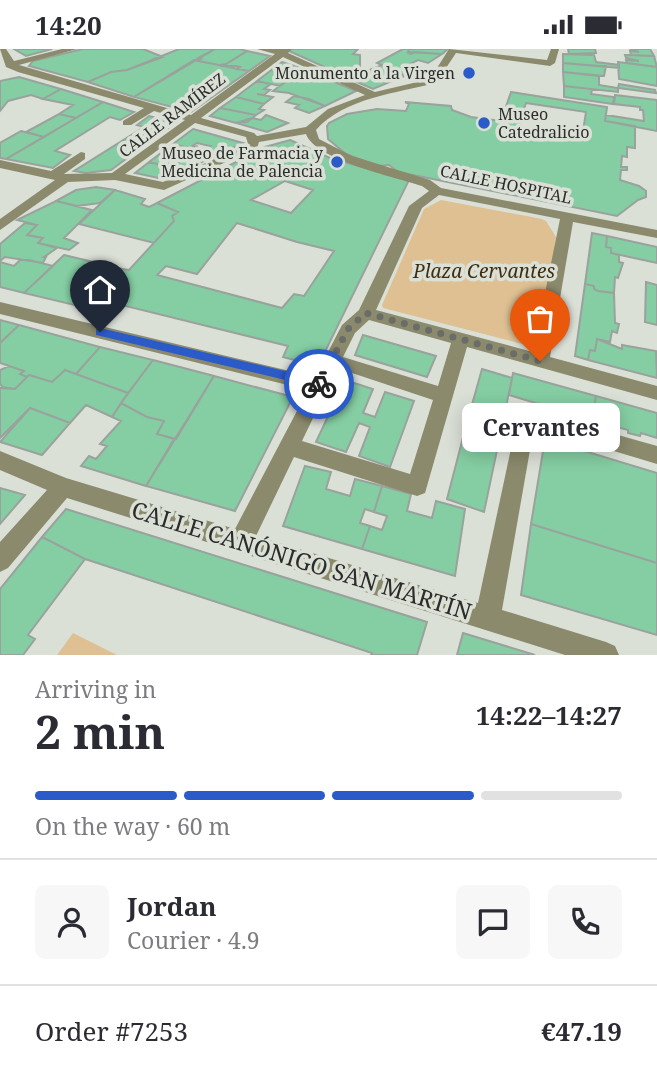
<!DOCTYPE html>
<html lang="en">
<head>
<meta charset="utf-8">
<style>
  body { margin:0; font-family:"Noto Serif",serif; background:#f7f7f7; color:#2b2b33; height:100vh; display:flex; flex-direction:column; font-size:26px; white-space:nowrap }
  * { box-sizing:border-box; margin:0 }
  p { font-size:23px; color:#7c7c81 }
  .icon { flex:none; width:38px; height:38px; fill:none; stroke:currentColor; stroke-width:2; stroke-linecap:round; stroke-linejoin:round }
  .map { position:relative; height:606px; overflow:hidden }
  .panel { display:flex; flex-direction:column; background:#fff; flex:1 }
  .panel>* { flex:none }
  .pin { position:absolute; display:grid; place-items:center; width:60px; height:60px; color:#fff; margin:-72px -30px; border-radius:50% 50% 50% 0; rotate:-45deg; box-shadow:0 0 7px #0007 }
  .pin .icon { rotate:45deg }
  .courier { position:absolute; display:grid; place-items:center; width:70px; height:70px; margin:-35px; border:5px solid #2b5ac9; border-radius:50%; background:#fff; color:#222; box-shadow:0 2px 9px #0007 }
  .bubble { position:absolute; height:49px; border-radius:10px; background:#fff; box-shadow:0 4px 18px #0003; font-size:23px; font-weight:700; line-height:49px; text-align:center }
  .overview em { font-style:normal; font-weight:700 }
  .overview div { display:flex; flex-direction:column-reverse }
  .overview { display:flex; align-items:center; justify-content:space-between; height:119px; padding:0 35px }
  h1 { font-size:46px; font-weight:700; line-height:52px }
  .bar { display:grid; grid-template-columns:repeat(4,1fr); gap:10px 7px; align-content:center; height:84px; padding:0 35px }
  .bar i { height:9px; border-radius:5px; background:#e1e1e2 }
  .bar .selected { background:#2b5ac9 }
  .bar p { grid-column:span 4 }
  .line { display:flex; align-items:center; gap:18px; padding:0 35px; border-top:2px solid #e1e1e2 }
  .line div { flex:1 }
  .round { display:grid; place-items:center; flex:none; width:74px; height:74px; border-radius:10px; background:#f7f7f7 }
  .status { display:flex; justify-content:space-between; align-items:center; height:49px; padding:0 35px; background:#fff; direction:ltr }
  .status svg { height:19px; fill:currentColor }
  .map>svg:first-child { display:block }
  .green { fill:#dec093 }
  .building { fill:#85cea3; stroke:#99a29c; stroke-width:2; fill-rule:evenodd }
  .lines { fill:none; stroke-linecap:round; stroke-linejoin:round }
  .minor { fill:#8c8a6d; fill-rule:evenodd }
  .route { fill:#2b5ac9 }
  .done { stroke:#696c67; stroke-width:7; stroke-dasharray:0 12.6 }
  .poi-dot { fill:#2b5ac9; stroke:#dbe0d7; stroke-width:2.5 }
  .labels { text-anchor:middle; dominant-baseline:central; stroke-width:7; stroke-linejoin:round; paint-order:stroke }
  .far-poi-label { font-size:16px; fill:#2b2d2a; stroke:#dbe0d7; text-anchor:end }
  .far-street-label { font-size:16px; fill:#2b2d2a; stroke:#dbe0d7 }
  .park-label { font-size:19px; font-style:italic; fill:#3e2d10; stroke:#dbe0d7 }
  .near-street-label { font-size:23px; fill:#2b2d2a; stroke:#dbe0d7 }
</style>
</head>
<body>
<div class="status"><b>14:20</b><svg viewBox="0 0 49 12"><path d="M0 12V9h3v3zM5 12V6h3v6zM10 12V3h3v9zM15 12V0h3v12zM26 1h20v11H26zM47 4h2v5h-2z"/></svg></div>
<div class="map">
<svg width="657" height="606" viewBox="0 0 657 606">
  <rect width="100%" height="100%" fill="#dbe0d7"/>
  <path class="green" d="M 441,151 L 542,170 L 546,172 L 556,188 L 541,283 L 526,296 L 383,259 L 382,256 L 424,160 Z
    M 73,584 L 117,606 L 57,606 Z"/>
  <path class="building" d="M 14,0 L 52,0 L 26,7 Z
    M 83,0 L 143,0 L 163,8 L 127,21 L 111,23 L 88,33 L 29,17 L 33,12 Z
    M 179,0 L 215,0 L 134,48 L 88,33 L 111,23 L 127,21 Z
    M 215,0 L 240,0 L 247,2 L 226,15 L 219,16 L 198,12 L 201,10 L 198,9 Z
    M 292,0 L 358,0 L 353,5 L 360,6 L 360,17 L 357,18 L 370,24 L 352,31 L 323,20 L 327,19 L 289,2 Z
    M 403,0 L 409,0 L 408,4 L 411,5 L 415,3 L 442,5 L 428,14 L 418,11 L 408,16 L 419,19 L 405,27 L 377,14 Z
    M 409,0 L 448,0 L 442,5 L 408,3 Z
    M 568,0 L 595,0 L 596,4 L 569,5 Z
    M 630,0 L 650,0 L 654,7 L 631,6 L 630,2 L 639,3 Z
    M 247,2 L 270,7 L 249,22 L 237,20 L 240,18 L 236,17 L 223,17 Z
    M 563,5 L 594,6 L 596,13 L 619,16 L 619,19 L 563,14 Z
    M 625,6 L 654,7 L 657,18 L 627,14 L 626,11 L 639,12 L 626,9 Z
    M 194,11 L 249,22 L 191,63 L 134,48 Z
    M 282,13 L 303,20 L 280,37 L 257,32 Z
    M 618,13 L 657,18 L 657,37 L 619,30 Z
    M 563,14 L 599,17 L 606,17 L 604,27 L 563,23 Z
    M 382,16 L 389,19 L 387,20 L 405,27 L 392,32 L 367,22 Z
    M 303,20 L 356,42 L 325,57 L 289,44 L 273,42 Z
    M 563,23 L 599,27 L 599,36 L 618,39 L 618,43 L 564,37 Z
    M 364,26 L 370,28 L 376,26 L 392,32 L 373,40 L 352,31 Z
    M 19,28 L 61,40 L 43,50 L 31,46 L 8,52 L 0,62 L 0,32 Z
    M 257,32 L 271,35 L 264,40 L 270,41 L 264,46 L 257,45 L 273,48 L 264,55 L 236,48 Z
    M 619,35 L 655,41 L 656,44 L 618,39 Z
    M 564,37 L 600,41 L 592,41 L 591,45 L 614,48 L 613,55 L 564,48 Z
    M 61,40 L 103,53 L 76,69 L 59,65 L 73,56 L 43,50 Z
    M 511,43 L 607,58 L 605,72 L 635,77 L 635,99 L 627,98 L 627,108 L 622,107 L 621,118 L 627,118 L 627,121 L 621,121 L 620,131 L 639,137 L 646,142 L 646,148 L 638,151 L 617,167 L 398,123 L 389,116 L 378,117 L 346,105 L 328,90 L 327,77 L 329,74 L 347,65 L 377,60 L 406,62 L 409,55 L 405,53 L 451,57 L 452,61 L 471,68 L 501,72 ZM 526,54 L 586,63 L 582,89 L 518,79 Z
    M 615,46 L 657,51 L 657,82 L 605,72 L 606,66 L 644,72 L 643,61 L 640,61 L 640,58 L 614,55 Z
    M 294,47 L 309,50 L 325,57 L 309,64 L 295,59 L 299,56 L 286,53 Z
    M 236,48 L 264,55 L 259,60 L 264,61 L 256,66 L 220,59 Z
    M 103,53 L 134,63 L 120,71 L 110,68 L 55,102 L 70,106 L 53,119 L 6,110 Z
    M 220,59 L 256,66 L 247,73 L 236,74 L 210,67 Z
    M 59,65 L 76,69 L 44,88 L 26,83 Z
    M 266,66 L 288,74 L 267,83 L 236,74 L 252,69 L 261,71 Z
    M 149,67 L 175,74 L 111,121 L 86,124 L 74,122 L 144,78 L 137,76 Z
    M 193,80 L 243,94 L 204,112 L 192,105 L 210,97 L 197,94 L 189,99 L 173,95 Z
    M 21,82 L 44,88 L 6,110 L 0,109 L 0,94 Z
    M 290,91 L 330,109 L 409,131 L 318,317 L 283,308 L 288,297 L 122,256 L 114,266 L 87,259 L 123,220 L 129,221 L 174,172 L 172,167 L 178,163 L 157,154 L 265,98 ZM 285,132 L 313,141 L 291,164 L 251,151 ZM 237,174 L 297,193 L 334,202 L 304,247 L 294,245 L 282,259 L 157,226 L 166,217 L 197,225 Z
    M 173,95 L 189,99 L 198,97 L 183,107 L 192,105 L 204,112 L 188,119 L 176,116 L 169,118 L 182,111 L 176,110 L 166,117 L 149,113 Z
    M 149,113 L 172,119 L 176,116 L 188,119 L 163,130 L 135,124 Z
    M 96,138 L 115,141 L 100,154 L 77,157 L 56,152 L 76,141 Z
    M 115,141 L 145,150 L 141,155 L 149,158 L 157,154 L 178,163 L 172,167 L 174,172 L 154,194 L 79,175 Z
    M 56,152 L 92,161 L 64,189 L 78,194 L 69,201 L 38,194 L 43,189 L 27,186 L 37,176 L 17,171 Z
    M 25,174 L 37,176 L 27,186 L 43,189 L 38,194 L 57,199 L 44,208 L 46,208 L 43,214 L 5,208 L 0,212 L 0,195 Z
    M 592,184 L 607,187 L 606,198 L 611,199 L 611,204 L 619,206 L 619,213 L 623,214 L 618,229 L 615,228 L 614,244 L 598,242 L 594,240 L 594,237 L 585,235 Z
    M 607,187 L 657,198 L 657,214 L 611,204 L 611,199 L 606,198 Z
    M 64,206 L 123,220 L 87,259 L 24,244 Z
    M 20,211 L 29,211 L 53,217 L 24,244 L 0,238 L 0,213 L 14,217 Z
    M 646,233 L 657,236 L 657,276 L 645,273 Z
    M 585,235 L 594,237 L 594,240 L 598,242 L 614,244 L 615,274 L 619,275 L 617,284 L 612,282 L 610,293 L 597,290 L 595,302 L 590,301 L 588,311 L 575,307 Z
    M 0,271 L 19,276 L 0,294 Z
    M 19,276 L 100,298 L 76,325 L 65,321 L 52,333 L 29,326 L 27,328 L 20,325 L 24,322 L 0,314 L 0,294 Z
    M 363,286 L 436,307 L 427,328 L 355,306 Z
    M 597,290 L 622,300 L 622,296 L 656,302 L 657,329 L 588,311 L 590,301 L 595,302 Z
    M 100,298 L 153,311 L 128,344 L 76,325 Z
    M 153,311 L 214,327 L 176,390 L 157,385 L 164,372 L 147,368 L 121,354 Z
    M 9,317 L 24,322 L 20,325 L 27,328 L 15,340 L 2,338 L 0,334 L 0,321 Z
    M 482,320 L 512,329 L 500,387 L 466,377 Z
    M 65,321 L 128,344 L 112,368 L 86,356 L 70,374 L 30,359 L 0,389 L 0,339 L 15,340 L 29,326 L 52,333 Z
    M 513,324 L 596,347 L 592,371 L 556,360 L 556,363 L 541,359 L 542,356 L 509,346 Z
    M 214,327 L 293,348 L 235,462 L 146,437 Z
    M 345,331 L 373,340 L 363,364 L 375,368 L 385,343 L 414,352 L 390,418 L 359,407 L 370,378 L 359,374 L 346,403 L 316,393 Z
    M 596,347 L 657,364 L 657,389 L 641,384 L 640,387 L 628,384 L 628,381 L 592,371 Z
    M 121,354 L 147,368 L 164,372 L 157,385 L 174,390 L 146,437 L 81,417 L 89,407 L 96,410 L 107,397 L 100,395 L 121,372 L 112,368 Z
    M 30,359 L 70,374 L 42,406 L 0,393 Z
    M 466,377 L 500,387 L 484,463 L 447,450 Z
    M 545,390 L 657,424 L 657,514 L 531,475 Z
    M 305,417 L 331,423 L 326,440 L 350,447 L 355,430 L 382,437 L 374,463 L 365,460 L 360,474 L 370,477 L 362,500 L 283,477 Z
    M 382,437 L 411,445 L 407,462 L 432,469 L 436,452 L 465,460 L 455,527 L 362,500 L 370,477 L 382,481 L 387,467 L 374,463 Z
    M 0,439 L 25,446 L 0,475 Z
    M 66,460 L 427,573 L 417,606 L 371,606 L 372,604 L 85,510 L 42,488 Z
    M 531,475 L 657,514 L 657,586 L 521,546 Z
    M 42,488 L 85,510 L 28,586 L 35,590 L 23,606 L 0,606 L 0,540 Z
    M 463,584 L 535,606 L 457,606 Z"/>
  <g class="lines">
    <path class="minor" d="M 0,0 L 6,0 L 14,12 L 62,0 L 77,0 L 19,16 L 191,66 L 275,5 L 257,0 L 292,0 L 288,4 L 375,43 L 430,30 L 449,0 L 547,11 L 551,0 L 559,0 L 555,14 L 550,17 L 456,4 L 436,34 C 397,44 344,49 316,81 L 319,90 L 352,107 L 430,131 L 441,139 L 657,181 L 657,189 L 573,173 L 550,308 L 657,337 L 657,351 L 467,298 L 425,444 L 417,447 L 294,408 L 256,487 L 478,554 L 519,362 L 526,360 L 657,397 L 657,415 L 534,378 L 502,561 L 606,593 L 615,597 L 619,606 L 565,606 L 67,449 L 8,519 L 0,523 L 0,493 L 47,441 L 0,421 L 0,402 L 66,429 L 235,480 L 308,341 L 0,265 L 0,253 L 315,328 L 342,276 L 359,261 L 409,157 L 429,142 L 422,137 C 395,128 315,111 306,85 L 259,93 L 257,99 L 164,141 L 115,131 L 68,133 L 0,181 L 0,170 L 55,131 L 0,119 L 0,111 L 51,122 L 81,103 L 85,104 L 85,110 L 64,125 L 112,124 L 185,71 L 154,62 L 131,76 L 123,76 L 123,72 L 144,59 L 18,23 L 6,18 ZM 283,8 L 365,46 L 328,60 L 306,78 L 257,87 L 254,84 L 201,69 ZM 195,74 L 246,88 L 248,95 L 163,133 L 125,125 ZM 439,146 L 560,170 L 533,303 L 376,261 L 422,159 ZM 369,271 L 451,294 L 438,337 L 343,308 L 355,284 ZM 337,319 L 433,351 L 410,425 L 302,392 Z"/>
  </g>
  <path class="route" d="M 100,279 L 319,330 L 325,335 L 319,339 L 96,286 L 96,280 Z"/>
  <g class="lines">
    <path class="done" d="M 319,335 L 348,280 L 366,264 L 540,312"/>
  </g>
  <g class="poi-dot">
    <circle cx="469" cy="24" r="7"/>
    <circle cx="484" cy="74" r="7"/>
    <circle cx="337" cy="113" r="7"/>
  </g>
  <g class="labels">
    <g class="far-poi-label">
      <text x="455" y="24">Monumento a la Virgen</text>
      <text x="498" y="65" text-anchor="start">Museo<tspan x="498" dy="18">Catedralicio</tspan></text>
      <text x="323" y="104">Museo de Farmacia y<tspan x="323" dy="18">Medicina de Palencia</tspan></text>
    </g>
    <g class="far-street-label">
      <text transform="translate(172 66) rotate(-37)">CALLE RAMÍREZ</text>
      <text transform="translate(506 135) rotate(12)">CALLE HOSPITAL</text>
    </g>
    <g class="park-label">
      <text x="484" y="222">Plaza Cervantes</text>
    </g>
    <g class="near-street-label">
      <text transform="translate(302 511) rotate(17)">CALLE CANÓNIGO SAN MARTÍN</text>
    </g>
  </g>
</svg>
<div class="pin" style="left:540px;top:312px;background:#ea580c"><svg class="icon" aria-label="bag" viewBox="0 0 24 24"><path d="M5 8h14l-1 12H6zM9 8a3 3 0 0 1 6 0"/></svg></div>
<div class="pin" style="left:100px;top:283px;background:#1f2937"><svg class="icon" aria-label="home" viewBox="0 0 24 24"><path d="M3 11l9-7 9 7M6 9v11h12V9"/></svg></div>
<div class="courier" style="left:319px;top:335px"><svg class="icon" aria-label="bike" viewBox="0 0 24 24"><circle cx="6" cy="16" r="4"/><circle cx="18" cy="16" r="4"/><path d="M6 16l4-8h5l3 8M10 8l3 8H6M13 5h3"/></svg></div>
<div class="bubble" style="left:462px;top:354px;width:158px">Cervantes</div>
</div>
<section class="panel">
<div class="overview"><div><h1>2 min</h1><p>Arriving in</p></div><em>14:22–14:27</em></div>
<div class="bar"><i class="selected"></i><i class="selected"></i><i class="selected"></i><i></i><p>On the way · 60 m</p></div>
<div class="line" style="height:126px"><a class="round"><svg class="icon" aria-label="person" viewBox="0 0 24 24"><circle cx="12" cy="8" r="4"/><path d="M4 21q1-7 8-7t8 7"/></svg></a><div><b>Jordan</b><p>Courier · 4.9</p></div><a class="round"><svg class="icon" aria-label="chat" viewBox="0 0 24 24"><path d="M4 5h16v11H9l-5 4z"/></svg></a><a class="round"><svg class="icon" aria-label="phone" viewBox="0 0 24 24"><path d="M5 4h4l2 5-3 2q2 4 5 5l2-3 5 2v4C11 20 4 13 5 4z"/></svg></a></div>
<div class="line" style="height:91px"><div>Order #7253</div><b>€47.19</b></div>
</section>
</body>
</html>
